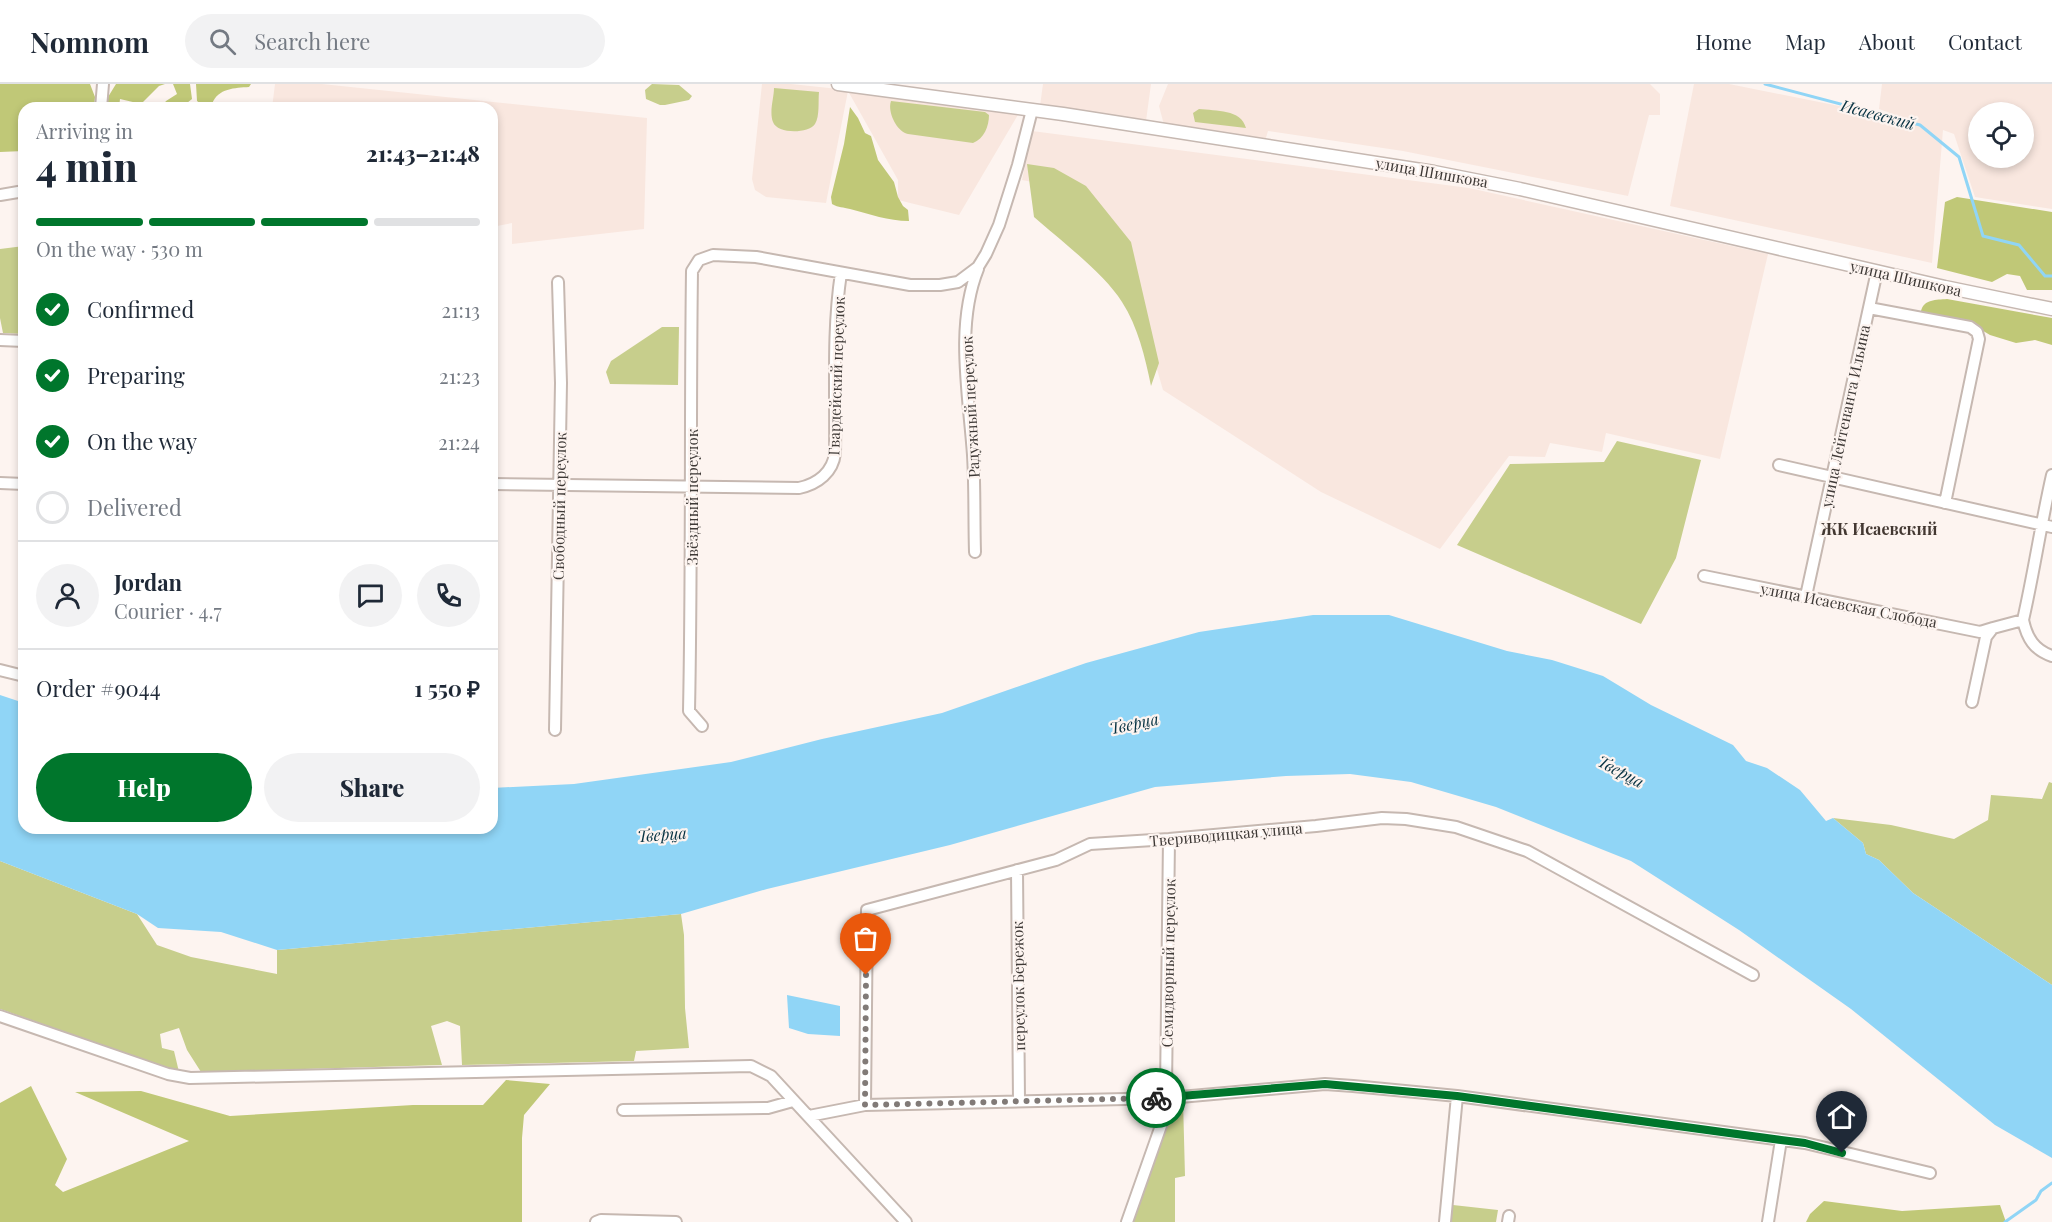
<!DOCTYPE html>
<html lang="en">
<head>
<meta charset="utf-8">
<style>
  body { margin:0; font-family:"Playfair Display",serif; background:#f2f2f3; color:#1f2937; height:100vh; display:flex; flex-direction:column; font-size:22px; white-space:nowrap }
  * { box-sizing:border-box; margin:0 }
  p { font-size:20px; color:#747a83 }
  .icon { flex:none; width:33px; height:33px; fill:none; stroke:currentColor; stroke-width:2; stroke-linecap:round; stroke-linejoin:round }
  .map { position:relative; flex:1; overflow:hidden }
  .sheet { position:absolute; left:18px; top:18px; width:480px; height:732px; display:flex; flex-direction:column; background:#fff; border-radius:18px; box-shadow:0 3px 9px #0003 }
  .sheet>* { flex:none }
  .tools { position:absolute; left:1968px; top:18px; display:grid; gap:12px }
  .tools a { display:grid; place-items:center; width:66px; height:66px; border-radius:50%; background:#fff; box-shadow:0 3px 9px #0003; font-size:30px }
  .pin { position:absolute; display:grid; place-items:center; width:51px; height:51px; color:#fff; margin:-62px -26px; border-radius:50% 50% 50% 0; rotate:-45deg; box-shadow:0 0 6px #0007 }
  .pin .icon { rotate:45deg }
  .courier { position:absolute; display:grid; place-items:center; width:60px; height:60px; margin:-30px; border:4px solid #00762c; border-radius:50%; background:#fff; color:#222; box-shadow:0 2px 8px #0007 }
  .headline em { font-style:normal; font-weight:800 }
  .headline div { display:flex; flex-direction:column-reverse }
  .headline { display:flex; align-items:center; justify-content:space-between; height:102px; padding:0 18px }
  h1 { font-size:39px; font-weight:800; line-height:45px }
  .bar { display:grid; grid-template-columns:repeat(4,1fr); gap:9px 6px; align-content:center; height:72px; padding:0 18px }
  .bar i { height:8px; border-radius:4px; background:#e0e1e3 }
  .bar .selected { background:#00762c }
  .bar p { grid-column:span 4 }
  .line { display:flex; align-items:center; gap:15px; padding:0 18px; border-top:2px solid #e0e1e3 }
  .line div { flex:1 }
  .round { display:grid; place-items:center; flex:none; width:63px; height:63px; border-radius:32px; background:#f2f2f3 }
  ol { padding:0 18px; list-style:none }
  li { display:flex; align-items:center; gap:18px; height:66px }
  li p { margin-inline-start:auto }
  li .icon { padding:6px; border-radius:50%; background:#00762c; color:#fff; stroke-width:4 }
  li:last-child { color:#747a83 }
  li i { width:33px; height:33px; border:3px solid #e0e1e3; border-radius:50% }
  .cta { display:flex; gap:12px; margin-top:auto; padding:12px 18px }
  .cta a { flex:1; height:69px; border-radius:36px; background:#00762c; color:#fff; font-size:24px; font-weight:800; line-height:69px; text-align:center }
  .cta a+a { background:#f2f2f3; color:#1f2937 }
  header { display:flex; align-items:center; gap:36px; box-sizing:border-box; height:84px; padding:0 30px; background:#fff; border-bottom:2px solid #e0e1e3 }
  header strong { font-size:28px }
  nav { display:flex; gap:33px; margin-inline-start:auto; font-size:21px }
  .search { width:420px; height:54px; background:#f2f2f3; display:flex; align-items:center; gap:15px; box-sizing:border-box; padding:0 21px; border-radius:33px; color:#747a83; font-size:22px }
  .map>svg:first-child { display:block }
  .built { fill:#f9e7df; fill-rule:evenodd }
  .green { fill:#c7ce8c }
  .forest { fill:#c0c877 }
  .water { fill:#90d5f6 }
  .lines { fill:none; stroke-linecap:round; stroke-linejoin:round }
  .stream { stroke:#90d5f6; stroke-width:3 }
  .minor-casing { stroke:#c6b8b1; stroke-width:14 }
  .major-casing { stroke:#c6b8b1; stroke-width:15 }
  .minor { stroke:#fff; stroke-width:10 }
  .major { stroke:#fff; stroke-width:12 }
  .done { stroke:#817a77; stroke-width:6; stroke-dasharray:0 10.8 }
  .route { stroke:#00762c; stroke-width:8 }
  .labels { text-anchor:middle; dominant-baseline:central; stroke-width:4.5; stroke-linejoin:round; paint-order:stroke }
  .street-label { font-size:15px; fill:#3e3936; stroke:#fdf4f0 }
  .water-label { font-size:16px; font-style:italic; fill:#073242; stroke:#fdf4f0 }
  .neighbourhood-label { font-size:16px; font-weight:bold; fill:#433832; stroke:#fdf4f0 }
</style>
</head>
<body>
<header>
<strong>Nomnom</strong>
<div class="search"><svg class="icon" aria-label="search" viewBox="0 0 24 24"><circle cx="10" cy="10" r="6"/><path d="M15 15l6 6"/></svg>Search here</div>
<nav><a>Home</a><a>Map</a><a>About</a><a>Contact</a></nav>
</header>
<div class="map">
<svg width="2052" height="1138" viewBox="0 0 2052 1138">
  <rect width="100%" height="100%" fill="#fdf4f0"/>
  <path class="built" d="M 275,0 L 322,0 L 647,34 L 644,145 L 512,160 L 512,139 L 492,143 L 492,24 L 272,24 Z
    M 762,0 L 791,0 L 848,6 L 1019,29 L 959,131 L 898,116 L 898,96 L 848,7 L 826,119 L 766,113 L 755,106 L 752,95 Z
    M 1043,0 L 1151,0 L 1146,37 L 1040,22 Z
    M 1168,0 L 1650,0 L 1660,10 L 1660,31 L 1649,31 L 1628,112 L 1403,67 L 1268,47 L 1265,57 L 1164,41 L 1159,22 Z
    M 1694,0 L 1729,0 L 1909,36 L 1879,25 L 1882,0 L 2052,0 L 2052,125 L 1975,113 L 1954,50 L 1943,46 L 1932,179 L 1670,122 ZM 1978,28 L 2024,28 L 2024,74 L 1978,74 Z
    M 1032,47 L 1469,104 L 1768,170 L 1720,375 L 1606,349 L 1602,368 L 1550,359 L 1545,373 L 1509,372 L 1440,465 L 1321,408 L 1163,306 L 1134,206 L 1063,104 L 1022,96 Z"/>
  <path class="green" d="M 652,0 L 679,1 L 692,12 L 689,16 L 665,21 L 660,21 L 646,15 L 645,6 Z
    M 774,4 L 819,8 C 818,17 820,32 815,40 C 808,50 777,50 773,38 C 769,28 774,14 774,4 Z
    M 891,17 L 985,28 L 989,31 C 989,42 984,55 973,59 L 908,50 C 897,48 887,28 891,17 Z
    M 1199,25 C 1216,27 1241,25 1246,44 L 1195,38 L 1193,29 Z
    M 1027,80 L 1054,84 L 1086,102 L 1131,158 L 1159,279 L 1151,302 C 1145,273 1138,243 1122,218 C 1104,189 1060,156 1034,133 Z
    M 24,162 L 24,250 L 3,249 L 0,234 L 0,165 Z
    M 662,243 L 679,243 L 678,301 L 610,300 L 606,288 L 611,277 Z
    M 1617,357 L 1701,376 L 1676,474 L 1641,540 L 1457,461 L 1510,380 L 1604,378 Z
    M 2049,698 L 2052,699 L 2052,901 L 1913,809 L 1879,776 L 1866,770 L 1863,759 L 1833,734 L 1891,741 L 1954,755 L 1988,736 L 1991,711 L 2042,715 Z
    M 0,777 L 137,830 L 157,861 L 191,873 L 277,890 L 277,866 L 681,830 L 684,851 L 685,924 L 689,964 L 636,967 L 634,977 L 462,981 L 460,942 L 447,937 L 431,942 L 442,981 L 201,988 L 187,966 L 179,944 L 160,950 L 162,964 L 174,967 L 179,988 L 0,925 Z
    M 1179,1016 L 1183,1016 L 1185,1092 L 1175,1094 L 1175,1138 L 1132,1138 L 1176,1019 Z
    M 1453,1121 L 1498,1126 L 1496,1138 L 1447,1138 L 1448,1124 Z"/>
  <path class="forest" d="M 0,0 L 90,0 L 95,13 L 94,24 L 24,24 L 24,67 L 0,68 Z
    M 116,0 L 165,0 L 159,2 L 143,18 L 137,19 L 120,15 L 119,24 L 108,24 L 108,13 Z
    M 173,0 L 190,0 L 192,15 L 187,19 L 181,19 L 178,24 L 153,24 L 154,22 L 163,21 L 166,17 L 177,10 Z
    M 196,0 L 251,0 L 249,3 C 235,4 218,4 212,20 L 201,20 L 197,17 Z
    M 850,23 L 858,34 L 865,49 L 871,52 L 878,76 L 894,98 L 898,113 L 903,122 L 908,126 L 909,137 C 888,137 870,130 850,125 C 843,123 839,124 832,120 L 831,113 L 844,60 Z
    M 1957,113 L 2052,128 L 2052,206 L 2027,206 L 2020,192 L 2007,190 L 1992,198 L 1937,184 L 1945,118 Z
    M 1947,215 L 2052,234 L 2052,261 L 2035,256 L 2016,259 L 1990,251 L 1980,245 L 1926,233 L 1921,227 C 1924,215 1936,216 1947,215 Z
    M 506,996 L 550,1000 L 524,1031 L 522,1054 L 522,1138 L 0,1138 L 0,1019 L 31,1002 L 67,1075 L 55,1101 L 63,1108 L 189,1057 L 75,1008 L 141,1007 L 230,1032 L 413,1021 L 483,1021 Z
    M 1824,1117 L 1902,1127 L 2000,1121 L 2006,1138 L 1806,1138 L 1810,1130 Z"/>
  <path class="water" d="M 1313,531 L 1389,531 L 1507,567 L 1552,576 L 1603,592 L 1651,621 L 1733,661 L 1746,677 L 1767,684 L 1800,706 L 1826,737 L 1833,734 L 1863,759 L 1866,770 L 1879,776 L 1913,809 L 2052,901 L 2052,1074 L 1995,1041 L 1851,925 L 1739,846 L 1631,777 L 1496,723 L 1411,698 L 1350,690 L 1286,692 L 1155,703 L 950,761 L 767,805 L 681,830 L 277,866 L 221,848 L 158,844 L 137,830 L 0,777 L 0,611 L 24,619 L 24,744 L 492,744 L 492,704 L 574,700 L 731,678 L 822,655 L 942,629 L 1086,579 L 1199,548 Z
    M 787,911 L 840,922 L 840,952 L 808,950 L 789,944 Z"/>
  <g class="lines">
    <path class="stream" d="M 1765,0 L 1920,41 L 1959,73 L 1983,152 L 2019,161 L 2045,192 L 2052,192
      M 2005,1138 L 2036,1116 L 2041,1107 L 2052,1099"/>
    <g class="minor-casing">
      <path id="minor" d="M 101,24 L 103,0
        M 0,111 L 24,107
        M 1869,224 L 1970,243 L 1977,248 L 1979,255 L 1945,419
        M 0,256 L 24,257
        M 1779,381 L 2052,443
        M 0,399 L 24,400
        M 492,400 L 799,404 C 818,400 833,388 835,369 C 836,309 832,248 841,189
        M 975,468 C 974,436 975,403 973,371 C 969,311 955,242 978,185
        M 1704,492 L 1980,548 L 1993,544
        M 1806,512 L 1877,187
        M 2023,536 C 2027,554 2034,566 2052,572
        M 0,586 L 24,592
        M 1972,618 L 1986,553 L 1993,544 L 2023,536 C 2034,488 2041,439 2052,391
        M 702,642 L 689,627 C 692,480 690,334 692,187 L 699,176 L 713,171 L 756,173 L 910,201 L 940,201 L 958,198 L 978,183 L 986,170 L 999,141 L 1018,81 L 1032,26
        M 555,646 L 561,299 L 558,198
        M 1017,786 L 1019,1017
        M 0,932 L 168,990 L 190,994 L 751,982 L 771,992 L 906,1138
        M 865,1021 L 867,826 L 1056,776 L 1090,760 L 1169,755 L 1316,742 L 1382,734 L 1406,735 L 1456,743 L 1527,767 L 1753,891
        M 623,1026 L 768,1024 L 793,1017
        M 809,1032 L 865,1021 L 1169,1014 L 1325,1000 L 1353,1002 L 1457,1012 L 1805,1059 L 1930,1089
        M 596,1138 L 601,1136 L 676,1138
        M 1127,1138 L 1169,1019 L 1166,1005 L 1169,755
        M 1445,1138 L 1457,1012
        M 1508,1138 L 1509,1132
        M 1768,1138 L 1781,1056"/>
    </g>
    <g class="major-casing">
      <path id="major" d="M 838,0 L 1063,30 L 1434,88 L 1520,105 L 1945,203 L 2052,225"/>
    </g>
    <use href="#minor" class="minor"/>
    <use href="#major" class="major"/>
  </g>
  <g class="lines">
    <path class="done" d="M 866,891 L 865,1021 L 1156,1014"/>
    <path class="route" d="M 1156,1014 L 1325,1000 L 1457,1012 L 1781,1056 L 1805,1059 L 1842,1069"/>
  </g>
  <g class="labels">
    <g class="street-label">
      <text transform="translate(1432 88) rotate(10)">улица Шишкова</text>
      <text transform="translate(1906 194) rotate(13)">улица Шишкова</text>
      <text transform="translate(836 292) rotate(-88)">Гвардейский переулок</text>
      <text transform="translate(970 323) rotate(-93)">Радужный переулок</text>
      <text transform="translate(1845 332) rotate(-78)">улица Лейтенанта Ильина</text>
      <text transform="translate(692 413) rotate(-90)">Звёздный переулок</text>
      <text transform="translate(559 422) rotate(-89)">Свободный переулок</text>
      <text transform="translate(1849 521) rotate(11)">улица Исаевская Слобода</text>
      <text transform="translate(1226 750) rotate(-5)">Твериводицкая улица</text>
      <text transform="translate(1168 879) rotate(-89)">Семидворный переулок</text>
      <text transform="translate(1018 902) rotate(-91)">переулок Бережок</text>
    </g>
    <g class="water-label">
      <text transform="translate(1878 30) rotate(15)">Исаевский</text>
      <text transform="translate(1134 639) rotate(-12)">Тверца</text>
      <text transform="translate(1621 687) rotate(28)">Тверца</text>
      <text transform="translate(662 750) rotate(-4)">Тверца</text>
    </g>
    <g class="neighbourhood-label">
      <text x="1879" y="444">ЖК Исаевский</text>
    </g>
  </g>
</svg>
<div class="tools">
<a><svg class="icon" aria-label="locate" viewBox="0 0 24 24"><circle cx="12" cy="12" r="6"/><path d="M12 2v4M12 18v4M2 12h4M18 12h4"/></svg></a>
</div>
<div class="pin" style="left:866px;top:891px;background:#ea580c"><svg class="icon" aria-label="bag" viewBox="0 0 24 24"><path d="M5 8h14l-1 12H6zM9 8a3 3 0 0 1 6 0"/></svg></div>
<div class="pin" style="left:1842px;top:1069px;background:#1f2937"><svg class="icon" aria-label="home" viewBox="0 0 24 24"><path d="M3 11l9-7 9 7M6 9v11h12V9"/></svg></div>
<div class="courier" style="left:1156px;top:1014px"><svg class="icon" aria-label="bike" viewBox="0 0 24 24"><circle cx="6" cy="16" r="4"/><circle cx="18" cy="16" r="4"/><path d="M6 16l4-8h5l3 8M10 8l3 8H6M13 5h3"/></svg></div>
<section class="sheet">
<div class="headline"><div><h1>4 min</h1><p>Arriving in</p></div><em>21:43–21:48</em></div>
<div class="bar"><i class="selected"></i><i class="selected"></i><i class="selected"></i><i></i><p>On the way · 530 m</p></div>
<ol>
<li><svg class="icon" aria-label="check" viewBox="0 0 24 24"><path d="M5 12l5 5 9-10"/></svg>Confirmed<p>21:13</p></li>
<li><svg class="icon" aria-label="check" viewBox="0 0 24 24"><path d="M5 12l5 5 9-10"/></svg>Preparing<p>21:23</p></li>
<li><svg class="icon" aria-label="check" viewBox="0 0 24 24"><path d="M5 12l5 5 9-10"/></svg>On the way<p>21:24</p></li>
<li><i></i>Delivered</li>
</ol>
<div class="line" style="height:108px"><a class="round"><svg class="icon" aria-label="person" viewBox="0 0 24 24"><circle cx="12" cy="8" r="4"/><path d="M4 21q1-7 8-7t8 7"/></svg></a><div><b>Jordan</b><p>Courier · 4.7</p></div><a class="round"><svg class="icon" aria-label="chat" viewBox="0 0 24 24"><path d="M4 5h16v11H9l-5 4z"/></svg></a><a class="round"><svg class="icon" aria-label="phone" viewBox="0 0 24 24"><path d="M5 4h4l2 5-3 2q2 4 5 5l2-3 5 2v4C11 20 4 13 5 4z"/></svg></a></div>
<div class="line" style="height:78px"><div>Order #9044</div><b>1 550 ₽</b></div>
<div class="cta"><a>Help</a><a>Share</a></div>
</section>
</div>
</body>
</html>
